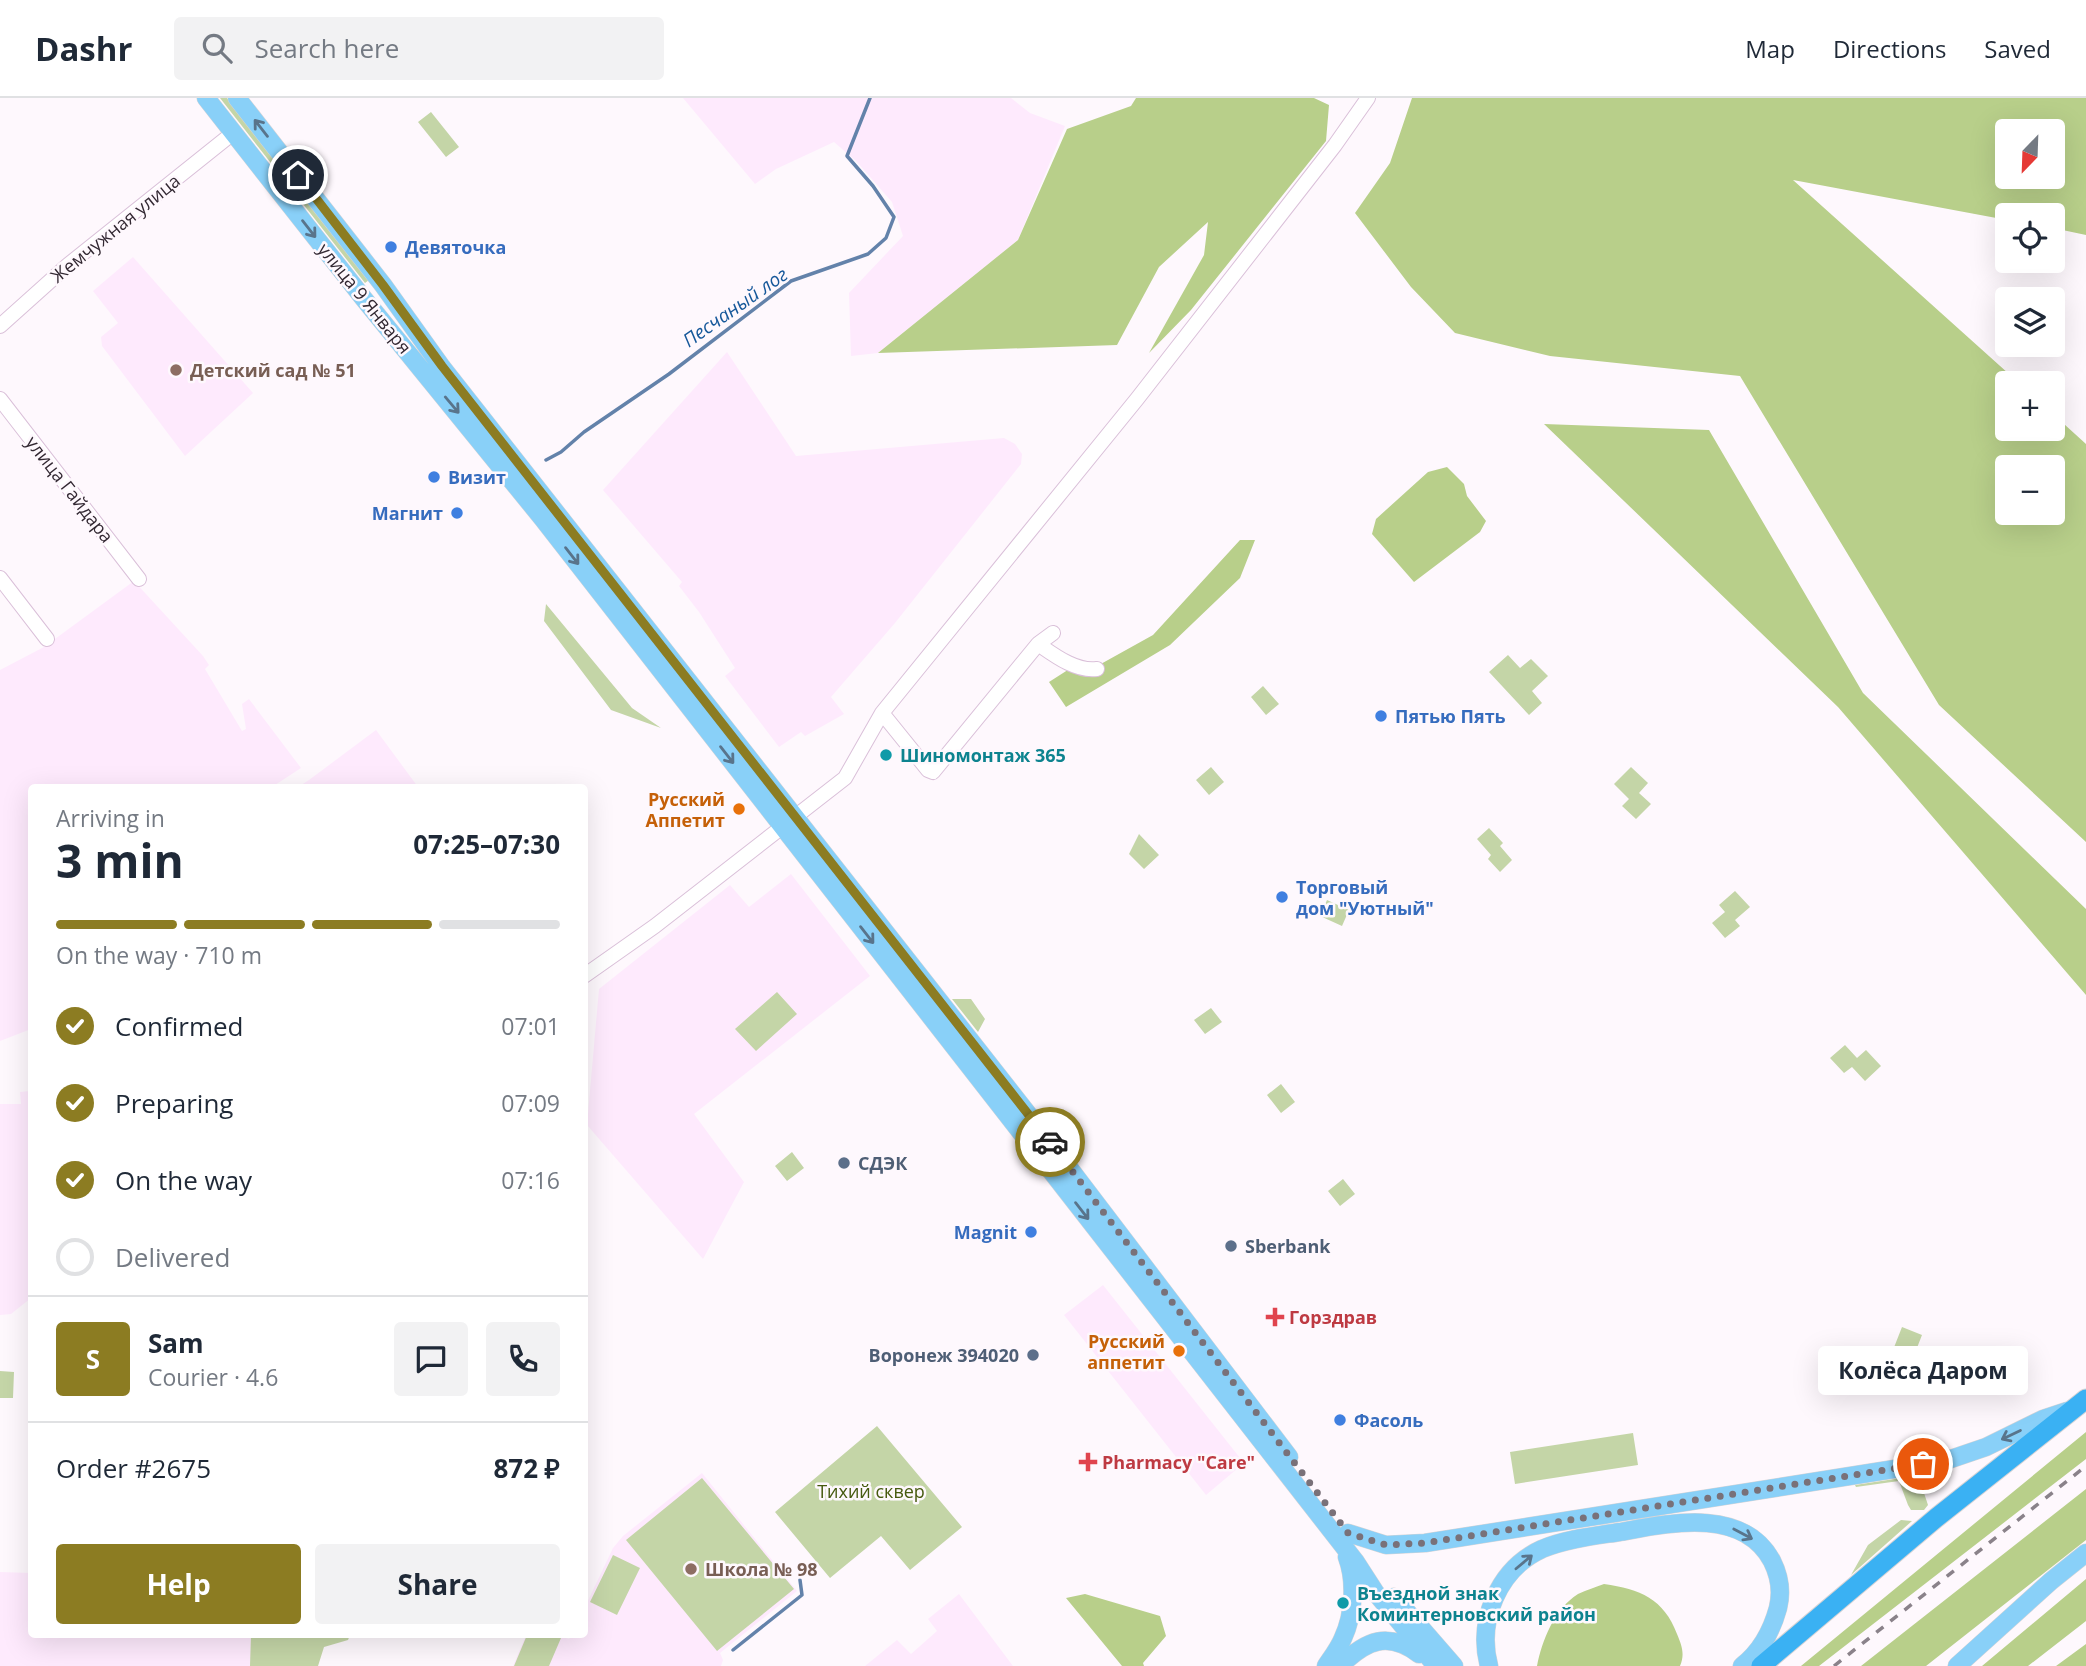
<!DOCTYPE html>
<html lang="en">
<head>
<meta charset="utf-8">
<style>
  body { margin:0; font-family:"Open Sans",sans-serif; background:#f2f2f3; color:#1f2937; height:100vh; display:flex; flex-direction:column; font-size:26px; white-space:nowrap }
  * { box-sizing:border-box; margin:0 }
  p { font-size:23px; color:#747a83 }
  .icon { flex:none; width:38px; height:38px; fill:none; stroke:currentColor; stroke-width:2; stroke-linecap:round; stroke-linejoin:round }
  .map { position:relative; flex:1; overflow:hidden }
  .side { position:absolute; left:28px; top:686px; width:560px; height:854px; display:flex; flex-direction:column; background:#fff; border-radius:7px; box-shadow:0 7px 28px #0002 }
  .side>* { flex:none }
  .needle { width:46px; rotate:203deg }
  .buttons { position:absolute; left:1995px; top:21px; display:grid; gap:14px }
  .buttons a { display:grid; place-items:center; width:70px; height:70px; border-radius:7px; background:#fff; box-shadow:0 7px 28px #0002; font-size:35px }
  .pin { position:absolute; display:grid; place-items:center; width:60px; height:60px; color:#fff; margin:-30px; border:4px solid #fff; border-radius:50%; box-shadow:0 2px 7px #0007 }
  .courier { position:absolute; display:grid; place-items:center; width:70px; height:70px; margin:-35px; border:5px solid #8c7c22; border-radius:50%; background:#fff; color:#222; box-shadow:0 2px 9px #0007 }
  .bubble { position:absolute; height:49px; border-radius:7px; background:#fff; box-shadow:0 7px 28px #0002; font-size:23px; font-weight:700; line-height:49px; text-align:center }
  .summary em { font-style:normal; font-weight:700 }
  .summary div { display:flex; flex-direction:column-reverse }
  .summary { display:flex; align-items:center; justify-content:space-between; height:119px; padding:0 28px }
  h1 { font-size:46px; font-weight:700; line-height:52px }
  .bar { display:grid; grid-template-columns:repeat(4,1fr); gap:10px 7px; align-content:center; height:84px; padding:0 28px }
  .bar i { height:9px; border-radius:5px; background:#e0e1e3 }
  .bar .on { background:#8c7c22 }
  .bar p { grid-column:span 4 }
  .line { display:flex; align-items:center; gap:18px; padding:0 28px; border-top:2px solid #e0e1e3 }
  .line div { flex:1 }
  .round { display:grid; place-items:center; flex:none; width:74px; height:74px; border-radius:7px; background:#f2f2f3 }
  ol { padding:0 28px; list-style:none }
  li { display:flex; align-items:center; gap:21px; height:77px }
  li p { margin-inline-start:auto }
  li .icon { padding:7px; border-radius:50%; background:#8c7c22; color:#fff; stroke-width:4 }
  li:last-child { color:#747a83 }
  li i { width:38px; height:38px; border:4px solid #e0e1e3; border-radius:50% }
  .primary-button { display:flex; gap:14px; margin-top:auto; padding:14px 28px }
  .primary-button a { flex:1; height:80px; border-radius:7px; background:#8c7c22; color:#fff; font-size:28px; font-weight:700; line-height:80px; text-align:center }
  .primary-button a+a { background:#f2f2f3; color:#1f2937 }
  header { display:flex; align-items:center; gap:42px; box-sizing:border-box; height:98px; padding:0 35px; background:#fff; border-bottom:2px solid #e0e1e3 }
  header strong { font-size:33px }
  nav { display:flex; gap:38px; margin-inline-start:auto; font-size:24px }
  .search { width:490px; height:63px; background:#f2f2f3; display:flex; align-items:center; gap:18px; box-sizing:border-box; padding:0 24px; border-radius:7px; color:#747a83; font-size:26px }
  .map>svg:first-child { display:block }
  .built { fill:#feeafd }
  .green { fill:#c4d5a7 }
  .forest { fill:#b8cf8a; fill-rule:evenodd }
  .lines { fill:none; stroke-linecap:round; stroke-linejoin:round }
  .stream { stroke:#6382aa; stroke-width:3.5 }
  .minor-casing { stroke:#dac0d9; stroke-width:16 }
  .major-casing { stroke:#d6d4d6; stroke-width:19 }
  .highway-casing { stroke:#d6d4d6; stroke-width:21 }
  .minor { stroke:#fff; stroke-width:14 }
  .major { stroke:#89d0f8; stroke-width:18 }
  .highway { stroke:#3ab1f3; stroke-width:19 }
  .rail { stroke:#8a828a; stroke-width:3.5; stroke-dasharray:9 9; stroke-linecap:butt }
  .oneway { stroke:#59748b }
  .done { stroke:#797179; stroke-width:7; stroke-dasharray:0 12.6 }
  .route { stroke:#8c7c22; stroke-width:9 }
  .shop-dot { fill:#3f7fe0; stroke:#fef8fd; stroke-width:2.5 }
  .education-dot { fill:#8d6e63; stroke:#fef8fd; stroke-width:2.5 }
  .culture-dot { fill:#0f9aa8; stroke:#fef8fd; stroke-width:2.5 }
  .food-dot { fill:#e8710a; stroke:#fef8fd; stroke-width:2.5 }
  .service-dot { fill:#5c6f8a; stroke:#fef8fd; stroke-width:2.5 }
  .health-dot { fill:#e0444e; stroke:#fef8fd; stroke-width:2.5 }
  .labels { text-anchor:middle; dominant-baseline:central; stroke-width:5; stroke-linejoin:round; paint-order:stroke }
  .street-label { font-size:18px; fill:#322832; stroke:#fef8fd }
  .shop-label { font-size:18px; font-weight:bold; fill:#366cbe; stroke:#fef8fd; text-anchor:start }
  .education-label { font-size:18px; font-weight:bold; fill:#785e54; stroke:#fef8fd; text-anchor:start }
  .culture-label { font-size:18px; font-weight:bold; fill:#0d838f; stroke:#fef8fd; text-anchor:start }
  .food-label { font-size:18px; font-weight:bold; fill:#c56008; stroke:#fef8fd; text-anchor:end }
  .service-label { font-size:18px; font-weight:bold; fill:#4e5e75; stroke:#fef8fd; text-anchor:start }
  .health-label { font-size:18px; font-weight:bold; fill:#be3a42; stroke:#fef8fd; text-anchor:start }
  .park-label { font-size:18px; fill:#465a0f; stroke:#fef8fd }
  .water-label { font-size:19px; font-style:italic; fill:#16589a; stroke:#fef8fd }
</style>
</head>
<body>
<header>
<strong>Dashr</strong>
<div class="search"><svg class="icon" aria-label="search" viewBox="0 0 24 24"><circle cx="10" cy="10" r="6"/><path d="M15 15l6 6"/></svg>Search here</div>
<nav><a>Map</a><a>Directions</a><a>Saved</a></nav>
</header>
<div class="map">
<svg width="2086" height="1568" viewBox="0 0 2086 1568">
  <rect width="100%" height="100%" fill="#fef8fd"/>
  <path class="built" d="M 683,0 L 1011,0 L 1030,15 L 1065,28 L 1018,142 L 878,255 L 851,258 L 849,195 L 903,138 L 892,104 L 856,63 L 834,44 L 776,71 L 755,86 Z
    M 133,159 L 253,295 L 185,358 L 102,248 L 101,239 L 118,225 L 93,193 Z
    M 727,254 L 796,358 L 1004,340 L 1015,346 L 1022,356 L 1021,366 L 895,525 L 831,599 L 844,616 L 805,638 L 801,634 L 779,649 L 725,578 L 735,570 L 699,514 L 679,488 L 682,484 L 603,392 Z
    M 134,483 L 203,558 L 209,567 L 205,571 L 242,633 L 246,631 L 242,606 L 249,601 L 301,670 L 272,689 L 32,690 L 31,931 L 0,943 L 0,572 L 44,549 Z
    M 376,632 L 418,689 L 298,689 L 309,682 Z
    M 791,776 L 870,878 L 694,1016 L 744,1084 L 703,1161 L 587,1027 L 599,891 L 730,787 L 749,809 Z
    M 30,993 L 31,1200 L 11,1216 L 0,1217 L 0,1006 L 21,1006 L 20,994 Z
    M 1103,1187 L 1244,1365 L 1206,1397 L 1064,1217 Z
    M 702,1375 L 797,1493 L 720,1555 L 723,1562 L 721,1568 L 513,1568 L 526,1537 L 559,1537 L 569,1541 L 571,1537 L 584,1536 L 585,1509 L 613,1450 L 623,1438 Z
    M 0,1474 L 31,1475 L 32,1536 L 271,1537 L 269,1568 L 0,1568 Z
    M 959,1496 L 1013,1568 L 865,1568 L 897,1542 L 911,1556 L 937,1533 L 928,1521 Z"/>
  <path class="green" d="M 220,0 L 227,0 L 369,182 L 365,185 Z
    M 431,14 L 459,49 L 446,59 L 418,24 Z
    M 546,506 L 632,610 L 661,630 L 611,612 L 544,523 Z
    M 1508,557 L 1520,570 L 1531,561 L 1548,578 L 1532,593 L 1542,605 L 1529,617 L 1489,574 Z
    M 1263,588 L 1279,606 L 1266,617 L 1251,599 Z
    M 1211,669 L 1224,684 L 1209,697 L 1196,682 Z
    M 1631,669 L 1648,685 L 1639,695 L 1651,706 L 1636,721 L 1622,708 L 1629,701 L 1614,686 Z
    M 1489,730 L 1503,745 L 1500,748 L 1512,762 L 1500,774 L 1488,761 L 1491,757 L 1477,741 Z
    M 1139,736 L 1159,757 L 1144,771 L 1129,756 Z
    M 1735,793 L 1750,809 L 1735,822 L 1740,828 L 1725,840 L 1712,825 L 1725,814 L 1719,807 Z
    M 1327,802 L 1349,812 L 1342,828 L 1320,818 Z
    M 777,894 L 797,916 L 756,953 L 735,931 Z
    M 952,901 L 971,901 L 985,921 L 978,934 Z
    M 1211,910 L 1222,924 L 1205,936 L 1194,922 Z
    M 1845,947 L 1857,960 L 1866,952 L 1881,968 L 1865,983 L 1852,969 L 1844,975 L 1830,960 Z
    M 1281,986 L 1295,1004 L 1281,1015 L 1267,997 Z
    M 792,1054 L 804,1070 L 787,1083 L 775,1068 Z
    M 1343,1081 L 1355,1096 L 1340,1108 L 1328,1093 Z
    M 1902,1229 L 1922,1237 L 1913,1260 L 1893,1252 Z
    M 0,1273 L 14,1274 L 13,1300 L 0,1300 Z
    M 877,1328 L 962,1429 L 910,1472 L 881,1438 L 830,1480 L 775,1414 Z
    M 1633,1335 L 1638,1367 L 1515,1386 L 1510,1354 Z
    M 1914,1378 L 1919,1380 L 1928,1407 L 1924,1412 L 1911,1412 L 1908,1407 L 1899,1383 L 1856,1389 L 1855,1387 Z
    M 702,1380 L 794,1491 L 717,1553 L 626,1442 Z
    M 1901,1422 L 1912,1423 L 1851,1477 L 1868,1447 Z
    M 613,1457 L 640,1470 L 617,1517 L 590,1504 Z
    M 251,1537 L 251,1536 L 350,1537 L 348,1542 L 324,1549 L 318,1568 L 250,1568 Z
    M 527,1537 L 553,1537 L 561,1540 L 549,1568 L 514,1568 Z"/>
  <path class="forest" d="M 1136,0 L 1314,0 L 1329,7 L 1326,43 L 1191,212 L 1149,255 L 1204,157 L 1208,124 L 1159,169 L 1117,247 L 878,255 L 1018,142 L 1067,31 L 1131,8 Z
    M 1412,0 L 2086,0 L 2086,137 L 2053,130 L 2053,117 L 2007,117 L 2007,122 L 1793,82 L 2019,285 L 2007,285 L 2007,331 L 2053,331 L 2053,316 L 2086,346 L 2086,744 L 1939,607 L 1740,278 L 1550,258 L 1455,235 L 1411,189 L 1355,115 L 1390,65 ZM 2053,33 L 2053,79 L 2007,79 L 2007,33 ZM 2053,369 L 2053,415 L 2007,415 L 2007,369 Z
    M 1544,326 L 1709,332 L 1863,595 L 2086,811 L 2086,897 L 1838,609 Z
    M 1447,369 L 1464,386 L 1467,398 L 1486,423 L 1480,434 L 1414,484 L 1372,436 L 1376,421 L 1428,374 Z
    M 1240,442 L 1255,442 L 1240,480 L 1170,547 L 1066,609 L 1049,584 L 1074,568 L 1090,572 L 1153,537 Z
    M 2086,1334 L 2086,1361 L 1819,1568 L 1801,1568 Z
    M 2086,1391 L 2086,1442 L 1926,1568 L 1861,1568 Z
    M 2086,1481 L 2086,1523 L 2028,1568 L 1982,1568 Z
    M 1604,1486 C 1640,1491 1664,1501 1677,1536 C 1682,1548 1685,1556 1680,1568 L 1537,1568 C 1542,1543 1554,1511 1578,1496 C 1586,1492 1596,1489 1604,1486 Z
    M 1085,1496 L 1160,1518 L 1166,1538 L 1143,1565 L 1144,1568 L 1122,1568 L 1066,1500 Z
    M 2086,1546 L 2086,1568 L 2056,1568 Z"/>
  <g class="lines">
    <path class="stream" d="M 546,362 L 561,354 L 584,334 L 669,276 L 791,183 L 868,156 L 886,140 L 894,119 L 873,88 L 847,58 L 870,0
      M 733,1552 L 802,1497 L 800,1482"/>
    <g class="minor-casing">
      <path id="minor" d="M 0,228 L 68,167 L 233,35
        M 0,301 L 139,481
        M 0,480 L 47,541
        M 1038,546 L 1053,535
        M 882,615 L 928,672 L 933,674 L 1038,546 C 1054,557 1076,574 1097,571
        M 584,878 L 655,828 L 845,680 L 882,615 L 1137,301 L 1335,47 L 1368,0"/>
    </g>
    <g class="major-casing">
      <path id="major" d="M 206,0 L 364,201 L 543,421 L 1355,1463 L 1375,1494 L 1436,1568
        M 237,0 L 383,187 L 441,268 L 1035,1025 L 1289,1359
        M 1348,1435 L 1386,1447 L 1425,1445 L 1945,1363 L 1986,1349 L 2043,1321 L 2067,1313
        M 1394,1499 L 1454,1568
        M 1326,1568 C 1332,1559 1339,1550 1343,1540 C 1354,1516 1356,1483 1347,1459
        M 1340,1568 C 1366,1542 1388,1533 1419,1556
        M 1489,1568 C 1477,1523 1498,1471 1542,1451 C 1566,1441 1594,1438 1620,1434 C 1670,1425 1743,1409 1772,1463 C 1779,1477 1782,1494 1778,1510 C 1772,1532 1760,1554 1742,1568
        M 1957,1568 L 2051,1483 L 2086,1455"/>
    </g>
    <g class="highway-casing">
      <path id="highway" d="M 1761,1568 L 1936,1420 L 2086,1301"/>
    </g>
    <use href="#minor" class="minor"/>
    <use href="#major" class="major"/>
    <use href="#highway" class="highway"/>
    <path class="rail" d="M 1834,1568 L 2086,1368"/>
  </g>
  <defs><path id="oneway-shaft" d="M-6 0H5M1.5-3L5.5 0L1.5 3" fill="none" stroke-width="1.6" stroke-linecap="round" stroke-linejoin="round" transform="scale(1.75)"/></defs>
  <g class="oneway">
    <use href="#oneway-shaft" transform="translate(261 30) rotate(-128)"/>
    <use href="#oneway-shaft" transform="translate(309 131) rotate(52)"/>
    <use href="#oneway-shaft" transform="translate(452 307) rotate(50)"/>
    <use href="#oneway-shaft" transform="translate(572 458) rotate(52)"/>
    <use href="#oneway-shaft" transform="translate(727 657) rotate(52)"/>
    <use href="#oneway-shaft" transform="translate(867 837) rotate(52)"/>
    <use href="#oneway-shaft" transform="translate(1082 1113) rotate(52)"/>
    <use href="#oneway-shaft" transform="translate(2011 1337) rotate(154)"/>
    <use href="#oneway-shaft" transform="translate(1743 1436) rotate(28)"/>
    <use href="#oneway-shaft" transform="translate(1524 1464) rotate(-40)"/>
  </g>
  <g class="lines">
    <path class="done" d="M 1050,1044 L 1348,1435 L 1386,1447 L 1425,1445 L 1923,1366"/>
    <path class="route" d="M 298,77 L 383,187 L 442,268 L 1050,1044"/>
  </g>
  <g class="shop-dot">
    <circle cx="391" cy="149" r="7"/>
    <circle cx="434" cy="379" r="7"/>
    <circle cx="457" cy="415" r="7"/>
    <circle cx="1381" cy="618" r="7"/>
    <circle cx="1282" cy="799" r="7"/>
    <circle cx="1031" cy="1134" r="7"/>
    <circle cx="1340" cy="1322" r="7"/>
  </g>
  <g class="education-dot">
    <circle cx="176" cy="272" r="7"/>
    <circle cx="691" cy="1471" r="7"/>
  </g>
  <g class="culture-dot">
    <circle cx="886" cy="657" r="7"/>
    <circle cx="1343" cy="1505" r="7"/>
  </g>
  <g class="food-dot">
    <circle cx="739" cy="711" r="7"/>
    <circle cx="1179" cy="1253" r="7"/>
  </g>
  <g class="service-dot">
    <circle cx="844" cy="1065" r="7"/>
    <circle cx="1231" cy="1148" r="7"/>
    <circle cx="1033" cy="1257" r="7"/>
  </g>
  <g class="health-dot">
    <path d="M1271.5 1208.5h7v7h7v7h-7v7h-7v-7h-7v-7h7z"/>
    <path d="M1084.5 1353.5h7v7h7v7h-7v7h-7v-7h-7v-7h7z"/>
  </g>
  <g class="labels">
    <g class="street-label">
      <text transform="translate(115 130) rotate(-39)">Жемчужная улица</text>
      <text transform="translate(365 200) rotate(51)">улица 9 Января</text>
      <text transform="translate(70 391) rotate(52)">улица Гайдара</text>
    </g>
    <g class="shop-label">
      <text x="405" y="149">Девяточка</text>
      <text x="448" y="379">Визит</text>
      <text x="443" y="415" text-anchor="end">Магнит</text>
      <text x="1395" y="618">Пятью Пять</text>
      <text x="1296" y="789">Торговый<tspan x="1296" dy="21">дом "Уютный"</tspan></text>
      <text x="1017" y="1134" text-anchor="end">Magnit</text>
      <text x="1354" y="1322">Фасоль</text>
    </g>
    <g class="education-label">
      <text x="190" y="272">Детский сад № 51</text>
      <text x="705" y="1471">Школа № 98</text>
    </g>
    <g class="culture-label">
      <text x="900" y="657">Шиномонтаж 365</text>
      <text x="1357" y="1495">Въездной знак<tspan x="1357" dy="21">Коминтерновский район</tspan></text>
    </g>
    <g class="food-label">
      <text x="725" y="701">Русский<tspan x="725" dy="21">Аппетит</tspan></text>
      <text x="1165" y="1243">Русский<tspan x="1165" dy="21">аппетит</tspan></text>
    </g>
    <g class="service-label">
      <text x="858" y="1065">СДЭК</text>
      <text x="1245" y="1148">Sberbank</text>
      <text x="1019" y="1257" text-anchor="end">Воронеж 394020</text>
    </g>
    <g class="health-label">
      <text x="1289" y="1219">Горздрав</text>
      <text x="1102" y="1364">Pharmacy "Care"</text>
    </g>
    <g class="park-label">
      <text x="871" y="1393">Тихий сквер</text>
    </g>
    <g class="water-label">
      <text transform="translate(735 209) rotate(-35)">Песчаный лог</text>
    </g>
  </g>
</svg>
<div class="buttons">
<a><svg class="needle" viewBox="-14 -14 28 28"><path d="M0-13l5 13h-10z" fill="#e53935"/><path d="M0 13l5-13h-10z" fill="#747a83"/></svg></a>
<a><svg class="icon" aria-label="locate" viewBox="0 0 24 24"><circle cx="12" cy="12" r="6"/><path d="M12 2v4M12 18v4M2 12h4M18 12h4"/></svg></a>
<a><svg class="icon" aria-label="layers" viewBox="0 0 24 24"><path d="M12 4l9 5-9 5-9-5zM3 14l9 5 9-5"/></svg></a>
<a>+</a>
<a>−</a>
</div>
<div class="pin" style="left:1923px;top:1366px;background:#ea580c"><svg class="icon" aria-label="bag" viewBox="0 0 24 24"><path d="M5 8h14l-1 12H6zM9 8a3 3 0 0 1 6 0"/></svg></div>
<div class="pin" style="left:298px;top:77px;background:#1f2937"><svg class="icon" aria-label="home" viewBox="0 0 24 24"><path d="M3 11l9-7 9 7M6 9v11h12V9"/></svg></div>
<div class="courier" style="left:1050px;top:1044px"><svg class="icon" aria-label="car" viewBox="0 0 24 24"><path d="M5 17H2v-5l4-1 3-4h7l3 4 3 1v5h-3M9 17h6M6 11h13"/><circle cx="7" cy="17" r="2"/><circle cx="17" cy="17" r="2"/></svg></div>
<div class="bubble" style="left:1818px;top:1248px;width:210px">Колёса Даром</div>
<section class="side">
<div class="summary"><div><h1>3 min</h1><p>Arriving in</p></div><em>07:25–07:30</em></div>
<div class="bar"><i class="on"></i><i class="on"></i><i class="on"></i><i></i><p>On the way · 710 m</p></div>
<ol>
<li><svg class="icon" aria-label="check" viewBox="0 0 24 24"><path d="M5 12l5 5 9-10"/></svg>Confirmed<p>07:01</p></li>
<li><svg class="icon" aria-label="check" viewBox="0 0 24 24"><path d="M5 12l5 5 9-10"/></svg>Preparing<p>07:09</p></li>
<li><svg class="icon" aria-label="check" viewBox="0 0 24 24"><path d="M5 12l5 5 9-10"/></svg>On the way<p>07:16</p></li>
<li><i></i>Delivered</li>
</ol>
<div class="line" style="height:126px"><b class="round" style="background:#8c7c22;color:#fff">S</b><div><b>Sam</b><p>Courier · 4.6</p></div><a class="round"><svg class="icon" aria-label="chat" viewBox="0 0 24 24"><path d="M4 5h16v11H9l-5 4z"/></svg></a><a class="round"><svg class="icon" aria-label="phone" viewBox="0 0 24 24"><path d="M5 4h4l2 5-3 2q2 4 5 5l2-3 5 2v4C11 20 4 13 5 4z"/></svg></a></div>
<div class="line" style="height:91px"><div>Order #2675</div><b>872 ₽</b></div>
<div class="primary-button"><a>Help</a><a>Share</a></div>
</section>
</div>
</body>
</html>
